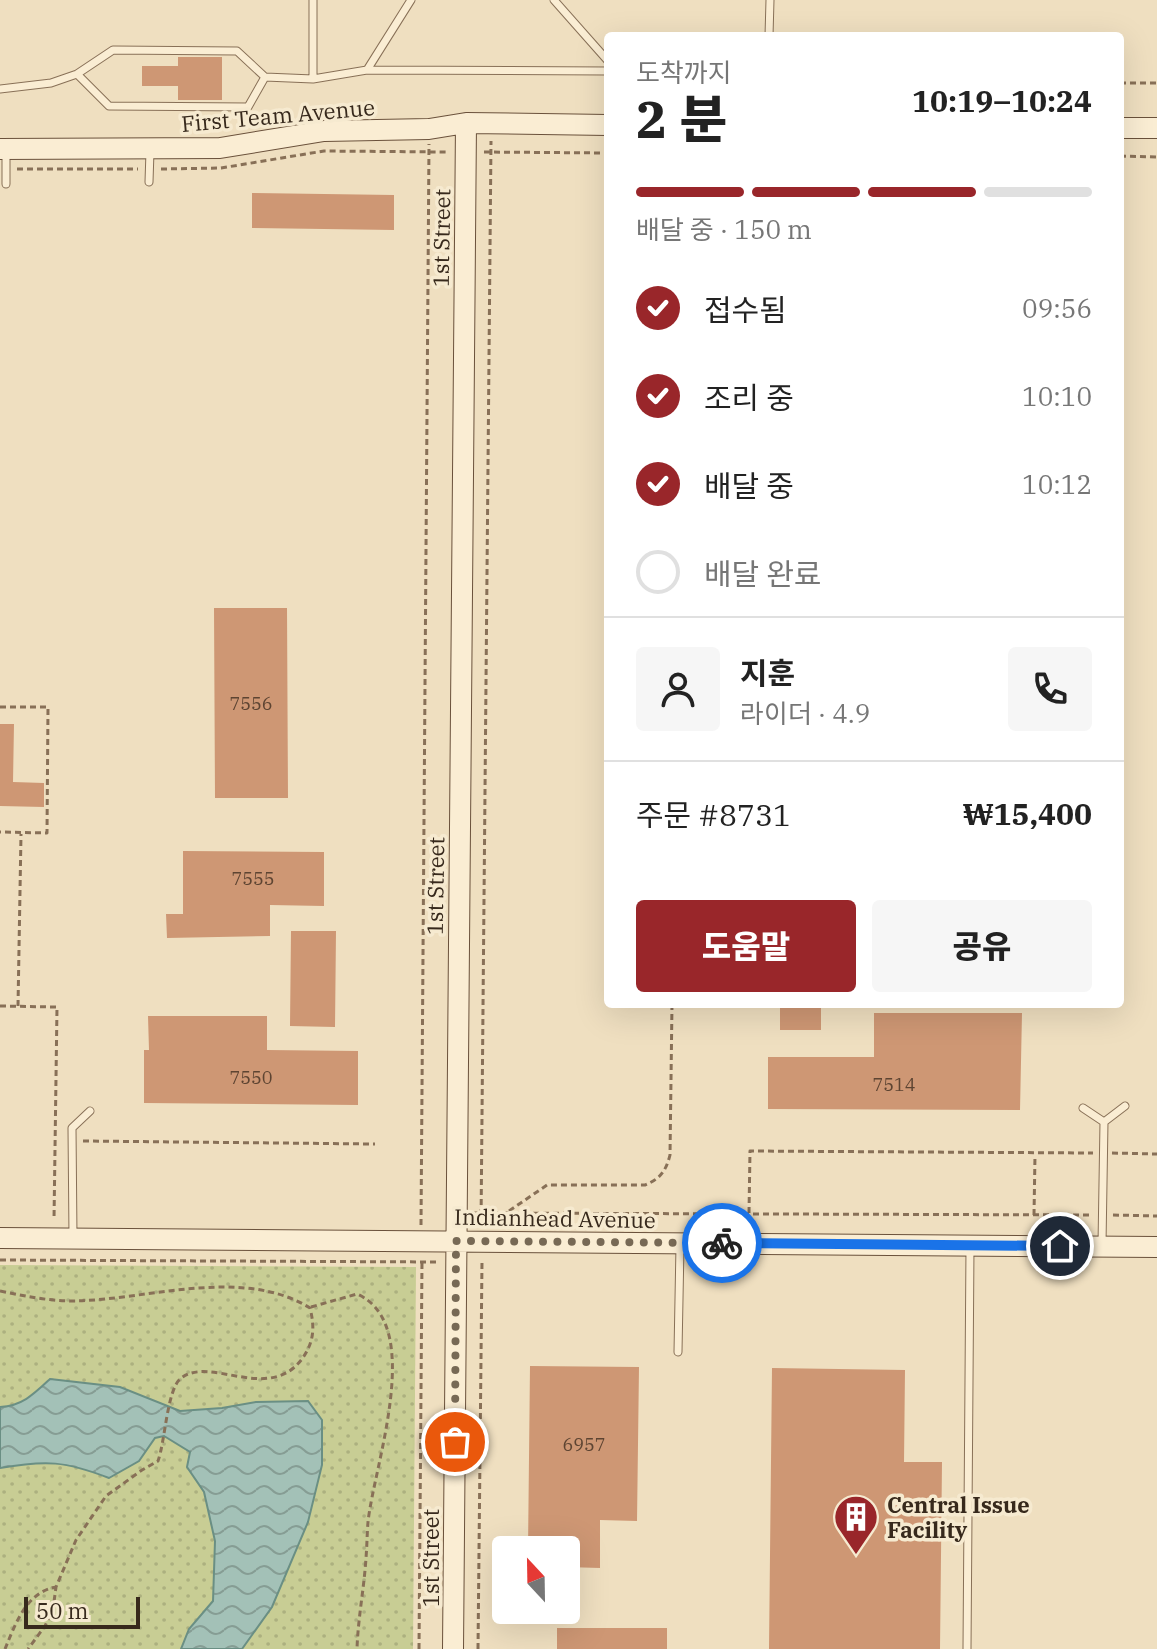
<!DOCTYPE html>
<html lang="ko">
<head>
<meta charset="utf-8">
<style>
  body { margin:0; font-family:"IBM Plex Serif","Noto Sans KR",serif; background:#f6f6f6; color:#222; height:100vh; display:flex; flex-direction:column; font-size:30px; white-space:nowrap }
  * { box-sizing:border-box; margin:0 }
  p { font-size:26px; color:#767676 }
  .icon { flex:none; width:44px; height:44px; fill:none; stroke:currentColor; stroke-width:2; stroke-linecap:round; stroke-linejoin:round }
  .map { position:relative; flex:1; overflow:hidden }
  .sheet { position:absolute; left:604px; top:32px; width:520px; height:976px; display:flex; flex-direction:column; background:#fff; border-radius:8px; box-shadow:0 8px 32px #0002 }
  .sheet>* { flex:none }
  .needle { width:52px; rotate:338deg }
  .controls { position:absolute; left:492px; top:1536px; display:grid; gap:16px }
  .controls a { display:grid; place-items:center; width:88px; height:88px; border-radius:8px; background:#fff; box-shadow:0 8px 32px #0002; font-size:40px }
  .scale { position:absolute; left:24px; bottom:20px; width:116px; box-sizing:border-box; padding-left:8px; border:4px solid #37291c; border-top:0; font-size:22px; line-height:28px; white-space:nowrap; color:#37291c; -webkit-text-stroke:6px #f6ead0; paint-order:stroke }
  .pin { position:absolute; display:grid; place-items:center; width:68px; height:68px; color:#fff; margin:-34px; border:4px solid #fff; border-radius:50%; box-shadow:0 2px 8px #0007 }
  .courier { position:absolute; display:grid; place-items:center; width:80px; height:80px; margin:-40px; border:6px solid #1a73e8; border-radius:50%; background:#fff; color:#222; box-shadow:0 2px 10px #0007 }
  .overview em { font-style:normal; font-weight:800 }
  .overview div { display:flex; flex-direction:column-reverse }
  .overview { display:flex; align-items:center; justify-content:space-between; height:136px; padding:0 32px }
  h1 { font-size:52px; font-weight:800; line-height:60px }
  .bar { display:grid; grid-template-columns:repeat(4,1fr); gap:12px 8px; align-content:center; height:96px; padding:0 32px }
  .bar i { height:10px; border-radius:6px; background:#e0e0e0 }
  .bar .selected { background:#99262a }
  .bar p { grid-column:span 4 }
  .line { display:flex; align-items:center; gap:20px; padding:0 32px; border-top:2px solid #e0e0e0 }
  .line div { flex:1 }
  .round { display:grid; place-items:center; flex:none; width:84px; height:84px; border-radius:8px; background:#f6f6f6 }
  ol { padding:0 32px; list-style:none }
  li { display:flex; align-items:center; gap:24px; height:88px }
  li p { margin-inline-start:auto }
  li .icon { padding:8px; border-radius:50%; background:#99262a; color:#fff; stroke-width:4 }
  li:last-child { color:#767676 }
  li i { width:44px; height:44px; border:4px solid #e0e0e0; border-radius:50% }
  .button { display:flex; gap:16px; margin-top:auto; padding:16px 32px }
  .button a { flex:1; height:92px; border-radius:8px; background:#99262a; color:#fff; font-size:32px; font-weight:800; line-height:92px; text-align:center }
  .button a+a { background:#f6f6f6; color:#222 }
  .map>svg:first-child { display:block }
  .grass { fill:url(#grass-dots) }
  .water { fill:url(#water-waves); stroke:#6a8f84; stroke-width:2 }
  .building { fill:#ce9774 }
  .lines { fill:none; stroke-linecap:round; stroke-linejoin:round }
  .lane-casing { stroke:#887057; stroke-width:9 }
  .secondary-casing { stroke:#6a513b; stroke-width:22 }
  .path { stroke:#887057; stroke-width:3; stroke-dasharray:6 4; stroke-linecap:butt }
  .lane { stroke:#faedd3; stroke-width:7 }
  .secondary { stroke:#faedd3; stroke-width:20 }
  .done { stroke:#776955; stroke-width:8; stroke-dasharray:0 14.4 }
  .route { stroke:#1a73e8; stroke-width:10 }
  .labels { text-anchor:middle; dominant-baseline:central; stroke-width:7; stroke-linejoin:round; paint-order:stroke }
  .number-label { font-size:18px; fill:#5d4432 }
  .street-label { font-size:22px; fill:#37291c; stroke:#f6ead0 }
  .poi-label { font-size:22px; font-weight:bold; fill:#37291c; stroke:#f6ead0; text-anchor:start }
</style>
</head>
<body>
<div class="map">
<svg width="1157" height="1649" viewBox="0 0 1157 1649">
  <defs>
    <pattern id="grass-dots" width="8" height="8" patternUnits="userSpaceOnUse" patternTransform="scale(2)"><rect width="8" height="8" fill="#c8cd94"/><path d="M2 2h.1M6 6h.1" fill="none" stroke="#acb07f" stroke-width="1.8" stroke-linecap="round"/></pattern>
    <pattern id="water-waves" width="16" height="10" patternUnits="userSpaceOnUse" patternTransform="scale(2)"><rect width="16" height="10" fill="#a3c1b7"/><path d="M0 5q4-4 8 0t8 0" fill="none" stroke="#869d94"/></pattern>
  </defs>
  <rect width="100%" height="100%" fill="#efdfc0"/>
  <path class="grass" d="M 0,1265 L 416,1267 L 413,1649 L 0,1649 Z"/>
  <path class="water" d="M 50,1379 L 120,1387 L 180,1411 L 222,1408 L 256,1402 L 308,1401 L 322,1420 L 322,1465 L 308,1522 L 272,1607 L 242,1649 L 181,1649 L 189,1629 L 213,1601 L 215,1541 L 204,1492 L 187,1467 L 190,1452 L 164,1436 L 155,1438 L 139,1461 L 109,1478 C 65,1461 46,1460 0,1468 L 0,1407 C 22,1406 34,1394 50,1379 Z"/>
  <path class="building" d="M 178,57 L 222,57 L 222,100 L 178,100 L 178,86 L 142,86 L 142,66 L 178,66 Z
    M 252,193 L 394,195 L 394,230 L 252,228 Z
    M 214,608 L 287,608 L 288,798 L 215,798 Z
    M 0,724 L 14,724 L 13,782 L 44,783 L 44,807 L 0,806 Z
    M 183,851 L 324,852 L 324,906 L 270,905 L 270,936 L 167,938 L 166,914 L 183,914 Z
    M 291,931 L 336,931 L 335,1027 L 290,1026 Z
    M 780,1004 L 821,1004 L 821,1030 L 780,1030 Z
    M 874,1013 L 1022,1013 L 1020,1110 L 768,1109 L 768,1057 L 874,1057 Z
    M 148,1016 L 267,1016 L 267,1050 L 358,1051 L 358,1105 L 144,1103 L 144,1050 L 149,1050 Z
    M 530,1366 L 639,1367 L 637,1521 L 600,1520 L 600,1568 L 566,1567 L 566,1550 L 528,1550 Z
    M 772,1368 L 905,1370 L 904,1462 L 942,1462 L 940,1649 L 769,1649 Z
    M 557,1628 L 667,1628 L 667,1649 L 557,1649 Z"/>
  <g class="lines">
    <g class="lane-casing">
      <path id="lane" d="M 313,0 L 313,79
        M 554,0 L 608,61
        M 769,36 L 770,0
        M 367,70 L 411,0
        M 77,74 L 109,106 L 248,107 L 265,77
        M 0,89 L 51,83 L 77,74 L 113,50 L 237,51 L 265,77 L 313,79 L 367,70 L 608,71
        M 149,182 L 150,151
        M 6,184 L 6,151
        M 1083,1108 L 1104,1122 L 1125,1106
        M 73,1237 L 72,1128 L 90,1111
        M 1102,1244 L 1104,1122
        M 678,1352 L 680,1246
        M 967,1649 L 970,1247"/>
    </g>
    <g class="secondary-casing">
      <path id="secondary" d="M 1120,128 L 1157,128
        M 0,149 L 220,148 L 324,131 L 429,129 L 466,123 L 608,125
        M 0,1238 L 1157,1247
        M 453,1649 L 466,123"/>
    </g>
    <path class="path" d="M 1120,83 L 1157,83
      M 484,152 L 608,153
      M 1120,156 L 1157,157
      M 17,169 L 138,169
      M 161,169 L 221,168 L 324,151 L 448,152
      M 0,707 L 48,707 L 47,833 L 0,832
      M 0,1006 L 57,1007 L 54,1220
      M 18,1006 L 21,834
      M 83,1141 L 375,1144
      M 1112,1153 L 1157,1154
      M 509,1211 L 547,1185 L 645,1185 C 660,1179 666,1171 670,1155 L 672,1004
      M 473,1213 L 1093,1215
      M 749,1213 L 750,1151 L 1093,1153
      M 1034,1215 L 1035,1155
      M 1113,1215 L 1157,1216
      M 421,1225 L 429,144
      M 481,1225 L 491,141
      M 0,1260 L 439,1262
      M 0,1291 C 25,1296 48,1301 73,1301 C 148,1300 242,1266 310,1308 C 315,1328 314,1342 302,1359 C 268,1404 209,1354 180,1379 C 167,1391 165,1442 158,1461 L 142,1470 L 106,1496 L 76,1540 L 56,1587 L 53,1609 L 45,1626 L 28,1649
      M 311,1307 L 357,1294 C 426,1324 374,1465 368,1522 C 367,1534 367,1546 366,1558 C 364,1589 358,1618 357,1649
      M 5,1649 C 15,1625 26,1592 56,1587
      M 419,1649 L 422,1260
      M 478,1649 L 482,1261"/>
    <use href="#lane" class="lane"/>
    <use href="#secondary" class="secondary"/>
  </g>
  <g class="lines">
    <path class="done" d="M 455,1442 L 456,1241 L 722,1243"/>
    <path class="route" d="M 722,1243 L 1060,1246"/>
  </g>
  <defs>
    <g id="building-pin" transform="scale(2.3)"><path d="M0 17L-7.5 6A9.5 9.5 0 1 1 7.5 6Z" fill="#99262a" stroke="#f6ead0"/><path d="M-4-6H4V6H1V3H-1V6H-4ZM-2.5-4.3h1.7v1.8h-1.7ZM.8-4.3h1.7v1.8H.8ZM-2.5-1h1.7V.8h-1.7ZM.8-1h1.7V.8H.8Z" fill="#fff"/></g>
  </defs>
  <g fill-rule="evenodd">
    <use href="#building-pin" x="856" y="1517"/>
  </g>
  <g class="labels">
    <g class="number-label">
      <text x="251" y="703">7556</text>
      <text x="253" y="878">7555</text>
      <text x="251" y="1077">7550</text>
      <text x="894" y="1084">7514</text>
      <text x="584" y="1444">6957</text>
    </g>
    <g class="street-label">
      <text transform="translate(278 115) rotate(-5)">First Team Avenue</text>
      <text transform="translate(441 238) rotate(-89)">1st Street</text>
      <text transform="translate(435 886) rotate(-89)">1st Street</text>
      <text transform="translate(555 1218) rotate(1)">Indianhead Avenue</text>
      <text transform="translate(430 1558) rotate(-90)">1st Street</text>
    </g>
    <g class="poi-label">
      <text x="887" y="1504">Central Issue<tspan x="887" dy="25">Facility</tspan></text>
    </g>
  </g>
</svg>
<div class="controls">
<a><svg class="needle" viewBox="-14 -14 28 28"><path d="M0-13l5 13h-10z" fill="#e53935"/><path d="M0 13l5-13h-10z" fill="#767676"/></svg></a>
</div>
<div class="scale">50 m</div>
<div class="pin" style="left:455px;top:1442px;background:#ea580c"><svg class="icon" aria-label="bag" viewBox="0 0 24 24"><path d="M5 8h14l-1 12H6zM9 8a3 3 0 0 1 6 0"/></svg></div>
<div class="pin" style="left:1060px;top:1246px;background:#1f2937"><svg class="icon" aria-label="home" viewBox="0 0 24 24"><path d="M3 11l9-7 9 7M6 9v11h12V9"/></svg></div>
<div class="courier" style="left:722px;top:1243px"><svg class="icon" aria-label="bike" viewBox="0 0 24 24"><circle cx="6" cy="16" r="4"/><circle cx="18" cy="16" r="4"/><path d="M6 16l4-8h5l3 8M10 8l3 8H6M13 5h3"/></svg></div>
<section class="sheet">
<div class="overview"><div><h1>2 분</h1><p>도착까지</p></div><em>10:19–10:24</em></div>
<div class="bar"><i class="selected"></i><i class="selected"></i><i class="selected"></i><i></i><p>배달 중 · 150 m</p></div>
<ol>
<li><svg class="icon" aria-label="check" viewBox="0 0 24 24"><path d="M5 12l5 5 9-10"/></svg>접수됨<p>09:56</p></li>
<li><svg class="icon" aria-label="check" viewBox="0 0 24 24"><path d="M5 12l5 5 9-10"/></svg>조리 중<p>10:10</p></li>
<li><svg class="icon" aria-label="check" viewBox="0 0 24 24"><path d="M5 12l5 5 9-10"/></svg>배달 중<p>10:12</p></li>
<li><i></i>배달 완료</li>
</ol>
<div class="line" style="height:144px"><a class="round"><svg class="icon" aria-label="person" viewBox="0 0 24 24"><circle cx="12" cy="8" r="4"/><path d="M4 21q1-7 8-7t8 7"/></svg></a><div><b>지훈</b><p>라이더 · 4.9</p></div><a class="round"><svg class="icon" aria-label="phone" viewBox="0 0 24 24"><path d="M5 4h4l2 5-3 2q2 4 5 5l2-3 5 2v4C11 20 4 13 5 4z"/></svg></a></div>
<div class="line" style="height:104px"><div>주문 #8731</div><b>₩15,400</b></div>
<div class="button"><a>도움말</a><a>공유</a></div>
</section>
</div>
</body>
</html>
